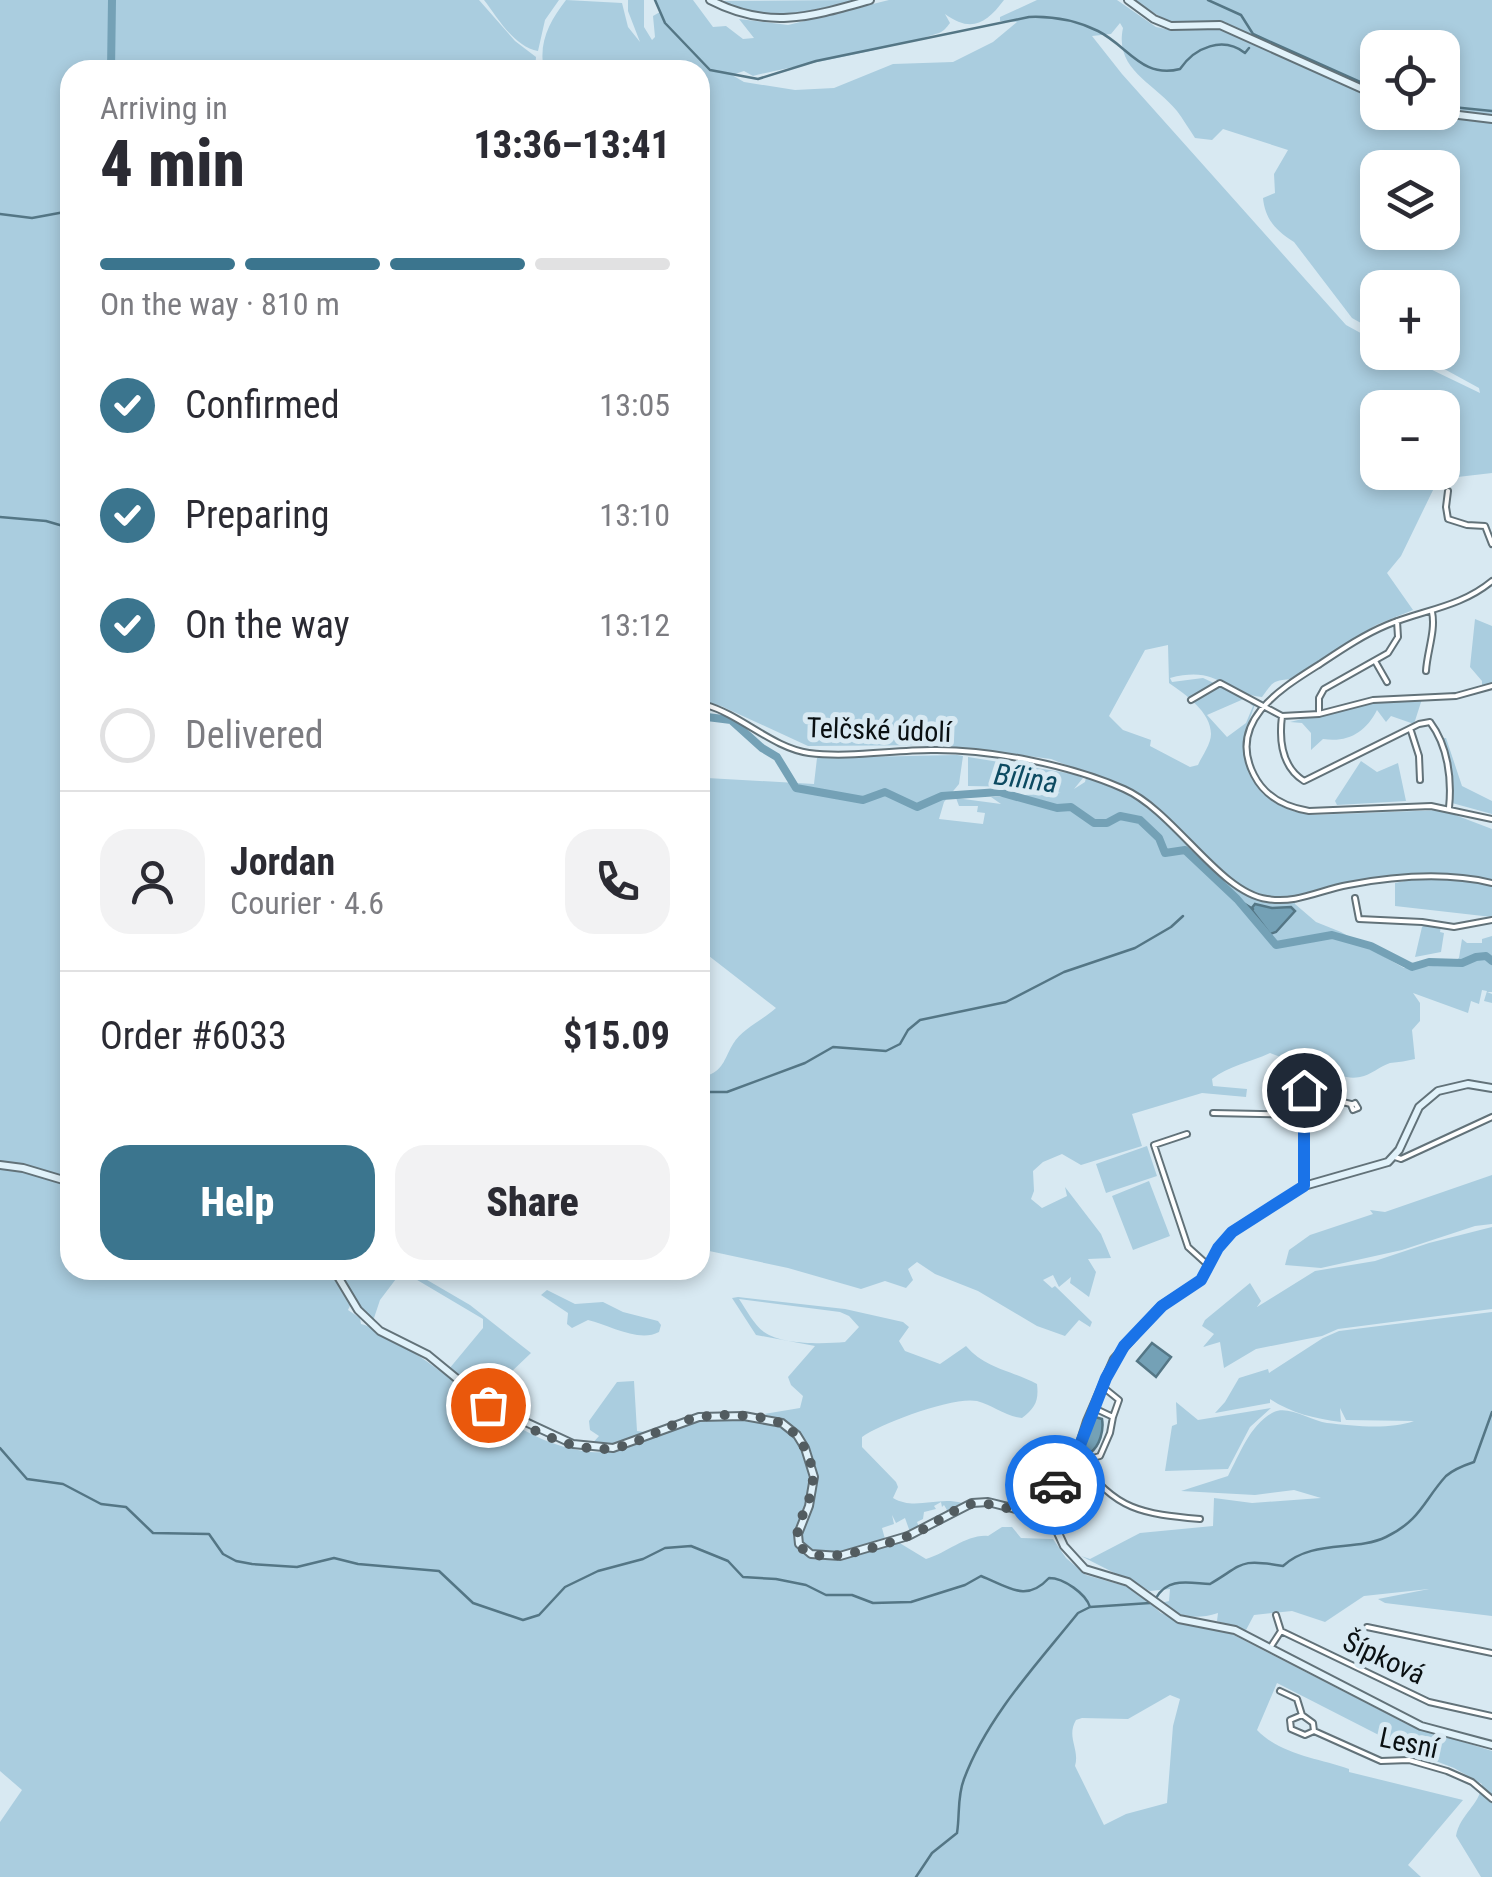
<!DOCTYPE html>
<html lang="en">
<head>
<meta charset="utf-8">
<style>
  body { margin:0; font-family:"Roboto Condensed",sans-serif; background:#f2f2f3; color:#2b2b33; height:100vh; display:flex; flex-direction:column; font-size:38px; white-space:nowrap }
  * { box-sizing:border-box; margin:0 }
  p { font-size:32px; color:#7c7c81 }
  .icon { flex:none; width:55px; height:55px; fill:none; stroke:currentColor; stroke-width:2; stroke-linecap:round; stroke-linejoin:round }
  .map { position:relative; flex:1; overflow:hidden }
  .side { position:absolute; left:60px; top:60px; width:650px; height:1220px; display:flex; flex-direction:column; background:#fff; border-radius:30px; box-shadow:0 5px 15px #0003 }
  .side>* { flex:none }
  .buttons { position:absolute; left:1360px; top:30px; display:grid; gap:20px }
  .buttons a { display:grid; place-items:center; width:100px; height:100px; border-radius:20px; background:#fff; box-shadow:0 5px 15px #0003; font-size:50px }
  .pin { position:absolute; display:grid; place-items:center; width:85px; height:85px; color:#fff; margin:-42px; border:5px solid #fff; border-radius:50%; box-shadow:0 2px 10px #0007 }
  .courier { position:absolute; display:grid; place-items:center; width:100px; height:100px; margin:-50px; border:8px solid #1a73e8; border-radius:50%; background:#fff; color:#222; box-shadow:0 2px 12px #0007 }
  .summary em { font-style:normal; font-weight:800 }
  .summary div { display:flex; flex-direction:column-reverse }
  .summary { display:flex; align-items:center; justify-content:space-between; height:170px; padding:0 40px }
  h1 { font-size:65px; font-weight:800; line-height:75px }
  .bar { display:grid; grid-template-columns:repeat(4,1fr); gap:15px 10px; align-content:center; height:120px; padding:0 40px }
  .bar i { height:12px; border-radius:8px; background:#e1e1e2 }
  .bar .selected { background:#3b758e }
  .bar p { grid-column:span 4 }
  .line { display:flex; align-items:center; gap:25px; padding:0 40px; border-top:2px solid #e1e1e2 }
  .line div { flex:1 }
  .round { display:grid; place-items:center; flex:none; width:105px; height:105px; border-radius:30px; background:#f2f2f3 }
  ol { padding:0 40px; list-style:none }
  li { display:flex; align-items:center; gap:30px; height:110px }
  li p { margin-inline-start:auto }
  li .icon { padding:10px; border-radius:50%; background:#3b758e; color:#fff; stroke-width:4 }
  li:last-child { color:#7c7c81 }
  li i { width:55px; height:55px; border:5px solid #e1e1e2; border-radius:50% }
  .action { display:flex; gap:20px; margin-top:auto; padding:20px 40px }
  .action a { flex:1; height:115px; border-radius:30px; background:#3b758e; color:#fff; font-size:40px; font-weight:800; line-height:115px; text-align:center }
  .action a+a { background:#f2f2f3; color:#2b2b33 }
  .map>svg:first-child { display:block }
  .green { fill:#aacddf; fill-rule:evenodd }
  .water { fill:#74a1b6; stroke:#547685; stroke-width:2.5 }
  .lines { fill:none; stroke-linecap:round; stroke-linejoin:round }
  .stream { stroke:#547685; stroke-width:2.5 }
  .river { stroke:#74a1b6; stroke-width:8 }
  .street-casing { stroke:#627279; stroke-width:8 }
  .secondary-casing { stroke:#627279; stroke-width:10 }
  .street { stroke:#fff; stroke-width:4 }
  .secondary { stroke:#e1f2fa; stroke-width:6 }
  .done { stroke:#525c60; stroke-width:10; stroke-dasharray:0 18 }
  .route { stroke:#1a73e8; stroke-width:12 }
  .labels { text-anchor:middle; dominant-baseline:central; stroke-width:10; stroke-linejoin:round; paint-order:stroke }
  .street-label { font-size:28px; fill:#0a1012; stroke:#d8e9f2 }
  .water-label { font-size:30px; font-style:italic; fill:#0c4a61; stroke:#d8e9f2 }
</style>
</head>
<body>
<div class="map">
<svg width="1492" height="1877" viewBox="0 0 1492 1877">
  <rect width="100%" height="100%" fill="#d8e9f2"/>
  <path class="green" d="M 0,0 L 479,0 L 515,41 L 536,57 L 535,70 L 70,70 L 70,1179 L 24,1165 L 0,1163 Z
    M 484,0 L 559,0 L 545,20 L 538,51 C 514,47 498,18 484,0 Z
    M 566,0 L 622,3 L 628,27 L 640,42 L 628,11 L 628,0 L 644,0 L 644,27 L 652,40 L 655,37 L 653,16 L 660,12 L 656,0 L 693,0 L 713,27 L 726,26 L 743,39 L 754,38 L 739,19 L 788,25 L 889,0 L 1004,0 C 986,24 971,33 945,14 L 950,23 C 946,28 944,31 939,33 C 880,52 814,61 753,76 L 744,71 L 732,75 L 744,82 L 795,90 L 834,88 L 893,64 L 953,62 L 993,42 L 1017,22 L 1000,21 L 1000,17 L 1037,0 L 1117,0 L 1156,27 L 1170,30 L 1220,27 L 1377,100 L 1378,112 L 1418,113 L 1492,123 L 1492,473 L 1449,478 L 1441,489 L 1434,488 L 1401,556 L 1387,573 L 1413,610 L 1376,625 L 1290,679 C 1272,681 1273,682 1262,697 C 1221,693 1220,665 1170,678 L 1172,682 L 1203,678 L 1246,698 L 1207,715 L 1227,737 L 1246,723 L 1253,706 L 1250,704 L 1254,702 L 1255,705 C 1231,760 1250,807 1312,815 L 1442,810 L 1492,829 L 1492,881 C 1426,865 1357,880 1293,897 L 1295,904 L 1316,922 L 1341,932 L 1404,968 L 1449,965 L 1459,958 L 1462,939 L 1467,943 L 1482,943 L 1482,939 L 1492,936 L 1492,992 L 1487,992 L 1492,994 L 1492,1003 L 1484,1001 L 1487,991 L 1482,990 L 1479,1004 L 1471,1001 L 1468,1013 L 1413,993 L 1420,1003 L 1420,1021 L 1412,1030 L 1415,1059 C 1407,1061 1399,1062 1390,1063 C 1380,1066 1371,1075 1360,1077 C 1333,1082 1321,1056 1288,1068 L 1283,1058 L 1270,1053 C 1251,1062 1228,1066 1212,1079 L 1213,1086 L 1247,1089 L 1246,1097 L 1202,1093 L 1132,1114 L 1142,1146 L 1081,1165 L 1062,1154 L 1043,1162 L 1033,1171 L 1034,1191 L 1031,1199 L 1042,1208 L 1067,1196 L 1065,1187 L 1101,1234 L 1111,1258 L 1088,1259 L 1096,1272 L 1089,1297 L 1070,1283 L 1071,1277 L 1059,1287 L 1053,1275 L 1043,1280 L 1052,1288 L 1055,1286 L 1092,1322 L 1090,1327 L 1079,1320 L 1065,1336 L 1037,1326 L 978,1291 L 935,1274 L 917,1262 L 908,1269 L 913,1280 L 906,1288 L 885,1281 L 861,1289 L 788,1268 L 700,1249 L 700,1069 L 709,1075 C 724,1069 725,1057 733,1044 C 742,1029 763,1020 776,1008 L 700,949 L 700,774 L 707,778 L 814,784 L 817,758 L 957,755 L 963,756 L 959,784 L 944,802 L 939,819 L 983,824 L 985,813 L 977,812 L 978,806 L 959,806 L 956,798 L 1001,804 L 991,797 L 1061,793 L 1022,787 L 968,786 L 968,757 L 1074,774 L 1083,778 L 1074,789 L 1085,782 L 1087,773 L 1051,759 L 940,745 L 808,746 L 721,706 L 700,703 L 700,70 L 544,70 C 538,42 550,21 566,0 ZM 1120,23 L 1123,28 C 1114,70 1155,83 1177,111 C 1183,119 1189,129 1195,138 L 1212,140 L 1223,129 L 1288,150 L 1274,174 L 1275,193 L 1263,198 C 1265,219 1276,231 1294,242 L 1352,318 L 1377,332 L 1378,288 L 1442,288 L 1442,352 L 1415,353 L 1479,388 L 1480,393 L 1397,353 L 1378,352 L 1377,342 L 1346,325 L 1122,74 L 1092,36 L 1111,34 ZM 1378,168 L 1442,168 L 1442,232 L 1378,232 ZM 1378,408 L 1442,408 L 1442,472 L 1378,472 ZM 1168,645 L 1169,683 C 1185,694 1211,712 1211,734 C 1211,744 1202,756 1198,765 L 1190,767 L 1150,746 L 1151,740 L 1123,730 L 1109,716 L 1145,650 ZM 1255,904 L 1272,908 L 1291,907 L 1265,929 L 1251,909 Z
    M 859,0 C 815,9 762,27 720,1 Z
    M 1133,0 L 1492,0 L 1492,116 L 1443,111 L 1442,48 L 1378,48 L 1377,93 L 1222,24 L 1172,24 Z
    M 1475,619 L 1492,626 L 1492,684 L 1482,687 L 1482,681 L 1470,667 Z
    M 1422,699 L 1414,724 L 1391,716 L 1386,722 L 1377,710 C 1366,732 1348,743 1323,739 L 1311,750 L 1311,733 L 1302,723 L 1290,722 L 1370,702 Z
    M 1441,738 L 1446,738 L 1462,786 L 1492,801 L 1492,814 L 1452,803 L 1452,776 Z
    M 1361,761 L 1377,772 L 1398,763 L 1406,801 L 1337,805 L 1335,801 Z
    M 1419,878 L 1463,879 L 1492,884 L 1492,917 L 1395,906 L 1395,883 Z
    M 1427,924 L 1441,927 L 1440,932 L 1444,933 L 1441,952 L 1415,957 L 1422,927 Z
    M 1147,1146 L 1157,1176 L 1106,1193 L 1096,1164 Z
    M 0,1169 L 26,1171 L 70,1184 L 70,1270 L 329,1270 L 350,1306 L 348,1310 L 360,1318 L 361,1324 C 371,1326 378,1333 388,1338 C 455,1371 505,1439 583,1451 C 620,1457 644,1440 677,1427 C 701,1418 769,1416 786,1429 C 809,1447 815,1479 807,1505 C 802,1521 794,1530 799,1548 C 824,1573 869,1550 898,1542 L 926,1559 C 947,1553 967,1534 988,1536 L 1002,1527 L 1012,1527 L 1021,1538 L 1053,1539 L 1066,1558 L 1086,1575 L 1132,1588 L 1161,1613 L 1196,1627 L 1220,1628 L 1409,1725 L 1492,1751 L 1492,1877 L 1481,1877 L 1456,1836 C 1460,1814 1480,1805 1482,1784 L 1454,1768 L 1412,1752 L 1277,1683 L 1257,1730 C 1281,1755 1318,1758 1349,1769 L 1349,1772 L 1463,1800 L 1408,1865 L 1421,1877 L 0,1877 L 0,1822 L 22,1790 L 0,1771 ZM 1170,1695 L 1180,1699 L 1173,1726 L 1167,1803 L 1126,1814 L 1104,1825 L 1075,1766 C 1080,1749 1066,1737 1076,1720 L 1082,1718 L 1128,1719 Z
    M 1492,1175 L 1492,1224 L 1475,1226 L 1402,1250 L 1321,1268 L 1285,1265 L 1289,1250 L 1310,1235 L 1373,1214 L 1370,1210 L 1385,1212 Z
    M 1149,1181 L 1170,1236 L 1133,1250 L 1112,1196 Z
    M 1492,1227 L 1492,1309 L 1338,1329 L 1322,1336 L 1256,1349 L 1224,1368 L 1220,1342 L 1203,1347 L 1214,1334 L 1202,1326 L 1205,1320 L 1250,1283 L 1261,1301 L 1257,1307 L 1315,1271 L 1375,1261 L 1429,1243 Z
    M 336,1270 L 410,1270 L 470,1305 L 531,1353 L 486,1396 L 449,1369 L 483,1328 L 483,1319 L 402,1271 L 380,1300 L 373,1321 L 360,1308 Z
    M 547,1290 L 575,1304 L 603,1302 L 623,1312 L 658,1321 L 661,1325 L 659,1332 C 639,1343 609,1325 588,1320 L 572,1328 L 567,1324 L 568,1313 L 541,1295 Z
    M 738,1297 L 845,1309 L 903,1322 L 909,1327 L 899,1341 L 905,1351 L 940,1364 L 966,1346 C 986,1369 1011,1370 1037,1384 C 1039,1401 1035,1408 1022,1418 C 1004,1416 993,1405 977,1401 C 954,1396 881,1423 862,1437 L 862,1447 L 896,1482 L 898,1487 L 893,1498 C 915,1511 937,1496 962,1503 L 942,1515 L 947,1510 L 944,1505 L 942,1507 L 941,1502 L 934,1506 L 936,1509 L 924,1512 L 923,1519 L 917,1522 L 919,1527 L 910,1532 L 905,1518 L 896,1523 L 892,1515 L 894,1524 L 882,1528 L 885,1539 L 882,1541 C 857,1548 826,1562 803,1545 C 800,1531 807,1521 811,1508 C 824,1466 805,1427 764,1414 L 800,1408 L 803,1396 L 791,1385 L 788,1377 L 815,1346 L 756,1335 L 732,1298 ZM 739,1299 L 840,1312 L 849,1316 L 859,1327 L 845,1342 C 824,1344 782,1345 764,1332 C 754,1325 746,1309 739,1299 Z
    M 1492,1312 L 1492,1616 L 1385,1603 L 1378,1599 L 1429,1589 L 1364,1596 L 1325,1622 L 1292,1611 L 1254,1615 L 1246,1630 L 1217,1621 L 1218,1613 C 1195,1620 1181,1618 1161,1603 L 1169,1601 L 1170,1589 L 1150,1591 L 1081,1556 L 1090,1559 L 1140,1533 L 1213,1526 L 1214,1498 L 1252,1503 L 1321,1498 L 1294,1490 L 1255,1495 L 1181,1491 L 1228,1476 C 1240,1454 1250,1424 1274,1412 C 1288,1405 1312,1421 1327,1423 C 1353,1426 1390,1430 1414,1421 L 1346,1420 L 1340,1408 L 1341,1422 C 1316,1419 1291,1413 1270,1399 L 1270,1403 L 1215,1413 L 1225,1402 L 1239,1378 L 1268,1369 L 1269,1373 L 1323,1338 L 1339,1331 Z
    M 634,1381 L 637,1431 L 645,1432 L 642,1436 L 612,1446 L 590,1446 L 599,1436 L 590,1430 L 589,1421 L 617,1382 Z
    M 1176,1402 L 1198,1420 L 1271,1408 L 1250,1427 L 1228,1469 L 1165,1471 L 1172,1426 L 1177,1424 Z"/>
  <path class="water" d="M 1255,904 L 1272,908 L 1291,907 L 1295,911 L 1276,932 L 1270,934 L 1251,909 Z
    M 1152,1343 L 1171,1357 L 1156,1377 L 1137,1361 Z
    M 1092,1416 L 1102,1419 C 1104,1430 1100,1446 1090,1453 L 1082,1450 Z"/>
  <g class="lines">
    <path class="stream" d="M 655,0 L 665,23 L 710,70 L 758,79 L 816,61 L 1029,17 C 1052,16 1077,21 1098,31 C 1128,46 1142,79 1180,69 C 1195,47 1223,36 1245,53 L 1249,48
      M 1208,0 L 1241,15 L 1253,34 L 1378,90
      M 1442,106 L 1492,111
      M 0,214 L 32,218 L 70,211
      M 0,517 L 46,521 L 70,528
      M 1237,899 L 1253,909
      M 700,1092 L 727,1092 L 805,1063 L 833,1047 L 886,1051 L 900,1044 L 908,1030 L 920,1020 L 1006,1002 L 1064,972 L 1135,948 L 1171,927 L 1183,916
      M 0,1448 L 27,1479 L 63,1484 L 101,1504 L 126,1507 L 153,1533 L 209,1534 L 223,1554 L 236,1561 L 252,1564 L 297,1567 L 334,1558 L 358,1564 L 439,1571 L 473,1603 L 523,1620 L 539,1615 L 565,1587 L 598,1571 L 643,1559 L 665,1548 L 691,1546 L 728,1561 L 743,1577 L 776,1579 L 806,1585 L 826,1595 L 852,1595 L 873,1603 L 911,1602 L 965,1585 L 981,1576 C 1009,1587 1026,1603 1049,1578 C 1064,1578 1086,1594 1090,1607 L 1150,1603
      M 1156,1598 C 1168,1577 1188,1583 1210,1584 C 1244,1564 1239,1558 1283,1566 C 1312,1539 1355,1552 1386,1537 C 1421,1520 1424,1500 1446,1476 C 1454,1469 1465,1465 1474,1462 L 1492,1412
      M 916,1877 L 932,1853 L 957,1833 C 960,1814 957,1797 964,1779 C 987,1717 1037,1664 1078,1613 L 1090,1607"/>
    <path class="river" d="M 111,70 L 112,0
      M 700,719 L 707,717 L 731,720 L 762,748 L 777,757 L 796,788 L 863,800 L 885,792 L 917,807 L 942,796 L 999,792 L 1057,808 L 1071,807 L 1094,823 L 1107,823 L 1120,816 L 1140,820 L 1159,838 L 1165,853 L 1185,850 L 1237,899 L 1276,945 L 1332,935 L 1371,946 L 1412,967 L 1429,962 L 1462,963 L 1476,957 L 1486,956 L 1492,961"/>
    <g class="street-casing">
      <path id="street" d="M 1448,491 L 1446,507 L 1448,519 L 1467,525 L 1485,526 L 1492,544
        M 1492,581 C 1461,607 1423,610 1387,625 C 1363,635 1341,650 1320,664 C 1282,688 1226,721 1254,775 C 1265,797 1285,807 1309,811 L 1431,806 L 1492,819
        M 1375,661 L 1387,682
        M 1426,671 C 1427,652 1436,630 1432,612
        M 1191,700 L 1220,683 L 1282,716 C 1279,740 1282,767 1304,781 L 1419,724 L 1430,722 C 1448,746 1452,779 1449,808
        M 706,705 C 741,715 773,748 809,753 C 849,758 892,750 931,750 C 990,749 1070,765 1124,789 C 1174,811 1220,893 1267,899 C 1297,904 1320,890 1348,885 C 1395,876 1446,872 1492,883
        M 1319,714 L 1319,698 L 1324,689 L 1388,653 L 1398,637 L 1397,621
        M 1282,716 L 1319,714 L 1373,700 L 1456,696 L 1492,686
        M 1411,731 L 1419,756 L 1420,780
        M 1355,898 L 1359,919 L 1422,922 L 1454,927 L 1492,920
        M 1270,1085 L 1276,1092 L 1302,1090
        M 1303,1086 L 1304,1186
        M 1303,1103 L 1321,1097 L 1351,1104
        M 1355,1103 L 1358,1108 L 1353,1110 L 1351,1105 Z
        M 1213,1113 L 1303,1115
        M 1187,1134 L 1154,1145 L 1188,1247 L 1209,1266
        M 1395,1157 L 1401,1159 L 1492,1117
        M 1103,1387 L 1119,1400 L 1113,1417
        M 1075,1459 L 1081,1461 C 1114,1510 1143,1514 1200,1519
        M 1081,1461 L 1100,1456 L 1110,1433 L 1113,1417 L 1094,1408
        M 1276,1615 L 1281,1631
        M 1367,1627 L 1492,1653
        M 1270,1648 L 1281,1631 L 1429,1702 L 1492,1716
        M 1280,1691 L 1297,1699 L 1302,1715 L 1313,1723 L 1314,1731 L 1381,1761 L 1409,1760 L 1447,1771 L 1472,1782 L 1492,1799
        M 1302,1715 L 1290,1720 L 1291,1729 L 1305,1735 L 1314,1731"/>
    </g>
    <g class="secondary-casing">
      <path id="secondary" d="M 710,0 C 768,30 810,17 870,0
        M 1128,0 L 1154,19 L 1171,26 L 1220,25 L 1378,96
        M 1434,112 L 1492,119
        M 0,1165 L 23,1168 L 70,1182
        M 334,1270 L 358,1310 L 380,1331 L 428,1355 L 489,1405 L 573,1444 L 613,1448 L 699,1417 L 744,1416 L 782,1423 L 797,1435 L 805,1448 L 814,1477 L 809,1506 L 798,1534 L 799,1544 L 811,1554 L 840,1556 L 908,1536 L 972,1503 L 988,1502 L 1020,1510 L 1035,1506 L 1075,1459 L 1087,1421 L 1114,1359 L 1161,1306 L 1201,1280 L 1218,1248 L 1233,1231 L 1304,1186 L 1388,1162 L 1399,1150 L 1419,1107 L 1438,1091 L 1468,1084 L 1492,1088
        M 1035,1506 L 1053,1522 L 1064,1546 L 1085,1569 L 1128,1582 L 1179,1619 L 1235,1630 L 1421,1726 L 1492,1745"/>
    </g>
    <use href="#street" class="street"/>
    <use href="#secondary" class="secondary"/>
  </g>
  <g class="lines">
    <path class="done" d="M 488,1405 C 522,1424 562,1449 602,1449 C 630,1449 655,1431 681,1422 C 707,1413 737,1414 764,1418 C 780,1421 792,1428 801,1442 C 833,1493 789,1516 799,1543 C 810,1574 900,1540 920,1531 C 934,1524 946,1515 960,1508 C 987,1494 1013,1518 1034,1507 C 1042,1503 1049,1492 1055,1485"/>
    <path class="route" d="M 1055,1485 L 1075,1458 L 1106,1378 L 1124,1346 L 1162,1306 L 1201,1280 L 1218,1248 L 1232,1232 L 1304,1186 L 1304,1090"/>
  </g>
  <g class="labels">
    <g class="street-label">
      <text transform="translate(879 730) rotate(2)">Telčské údolí</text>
      <text transform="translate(1384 1658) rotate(25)">Šípková</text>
      <text transform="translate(1409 1743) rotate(12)">Lesní</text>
    </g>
    <g class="water-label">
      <text transform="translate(1026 778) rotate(8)">Bílina</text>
    </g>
  </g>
</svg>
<div class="buttons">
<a><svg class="icon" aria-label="locate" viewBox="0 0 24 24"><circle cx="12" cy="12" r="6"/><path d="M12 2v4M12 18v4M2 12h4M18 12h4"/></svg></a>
<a><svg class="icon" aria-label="layers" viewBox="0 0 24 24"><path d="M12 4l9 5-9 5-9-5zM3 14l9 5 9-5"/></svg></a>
<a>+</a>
<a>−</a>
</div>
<div class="pin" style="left:488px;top:1405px;background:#ea580c"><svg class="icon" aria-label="bag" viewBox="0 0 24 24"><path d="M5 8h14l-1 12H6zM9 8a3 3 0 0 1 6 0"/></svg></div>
<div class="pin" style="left:1304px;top:1090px;background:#1f2937"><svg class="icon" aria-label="home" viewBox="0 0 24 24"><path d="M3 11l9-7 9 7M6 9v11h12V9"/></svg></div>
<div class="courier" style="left:1055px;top:1485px"><svg class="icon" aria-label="car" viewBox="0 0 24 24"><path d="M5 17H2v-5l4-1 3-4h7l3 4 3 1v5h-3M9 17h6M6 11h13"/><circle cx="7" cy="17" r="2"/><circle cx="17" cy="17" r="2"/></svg></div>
<section class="side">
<div class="summary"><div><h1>4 min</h1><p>Arriving in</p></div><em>13:36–13:41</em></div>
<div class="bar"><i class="selected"></i><i class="selected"></i><i class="selected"></i><i></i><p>On the way · 810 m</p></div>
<ol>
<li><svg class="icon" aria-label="check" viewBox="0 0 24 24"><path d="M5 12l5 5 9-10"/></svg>Confirmed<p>13:05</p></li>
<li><svg class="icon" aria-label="check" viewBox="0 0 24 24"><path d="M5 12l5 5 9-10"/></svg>Preparing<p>13:10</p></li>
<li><svg class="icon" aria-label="check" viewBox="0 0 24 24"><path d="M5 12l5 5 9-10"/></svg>On the way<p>13:12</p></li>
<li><i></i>Delivered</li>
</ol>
<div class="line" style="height:180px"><a class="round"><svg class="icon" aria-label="person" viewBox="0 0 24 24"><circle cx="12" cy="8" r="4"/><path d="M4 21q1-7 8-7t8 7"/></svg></a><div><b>Jordan</b><p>Courier · 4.6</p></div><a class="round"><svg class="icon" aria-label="phone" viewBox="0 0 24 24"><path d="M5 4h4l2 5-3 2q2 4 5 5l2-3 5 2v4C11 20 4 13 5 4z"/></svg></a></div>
<div class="line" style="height:130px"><div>Order #6033</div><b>$15.09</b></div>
<div class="action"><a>Help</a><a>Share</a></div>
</section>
</div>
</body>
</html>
